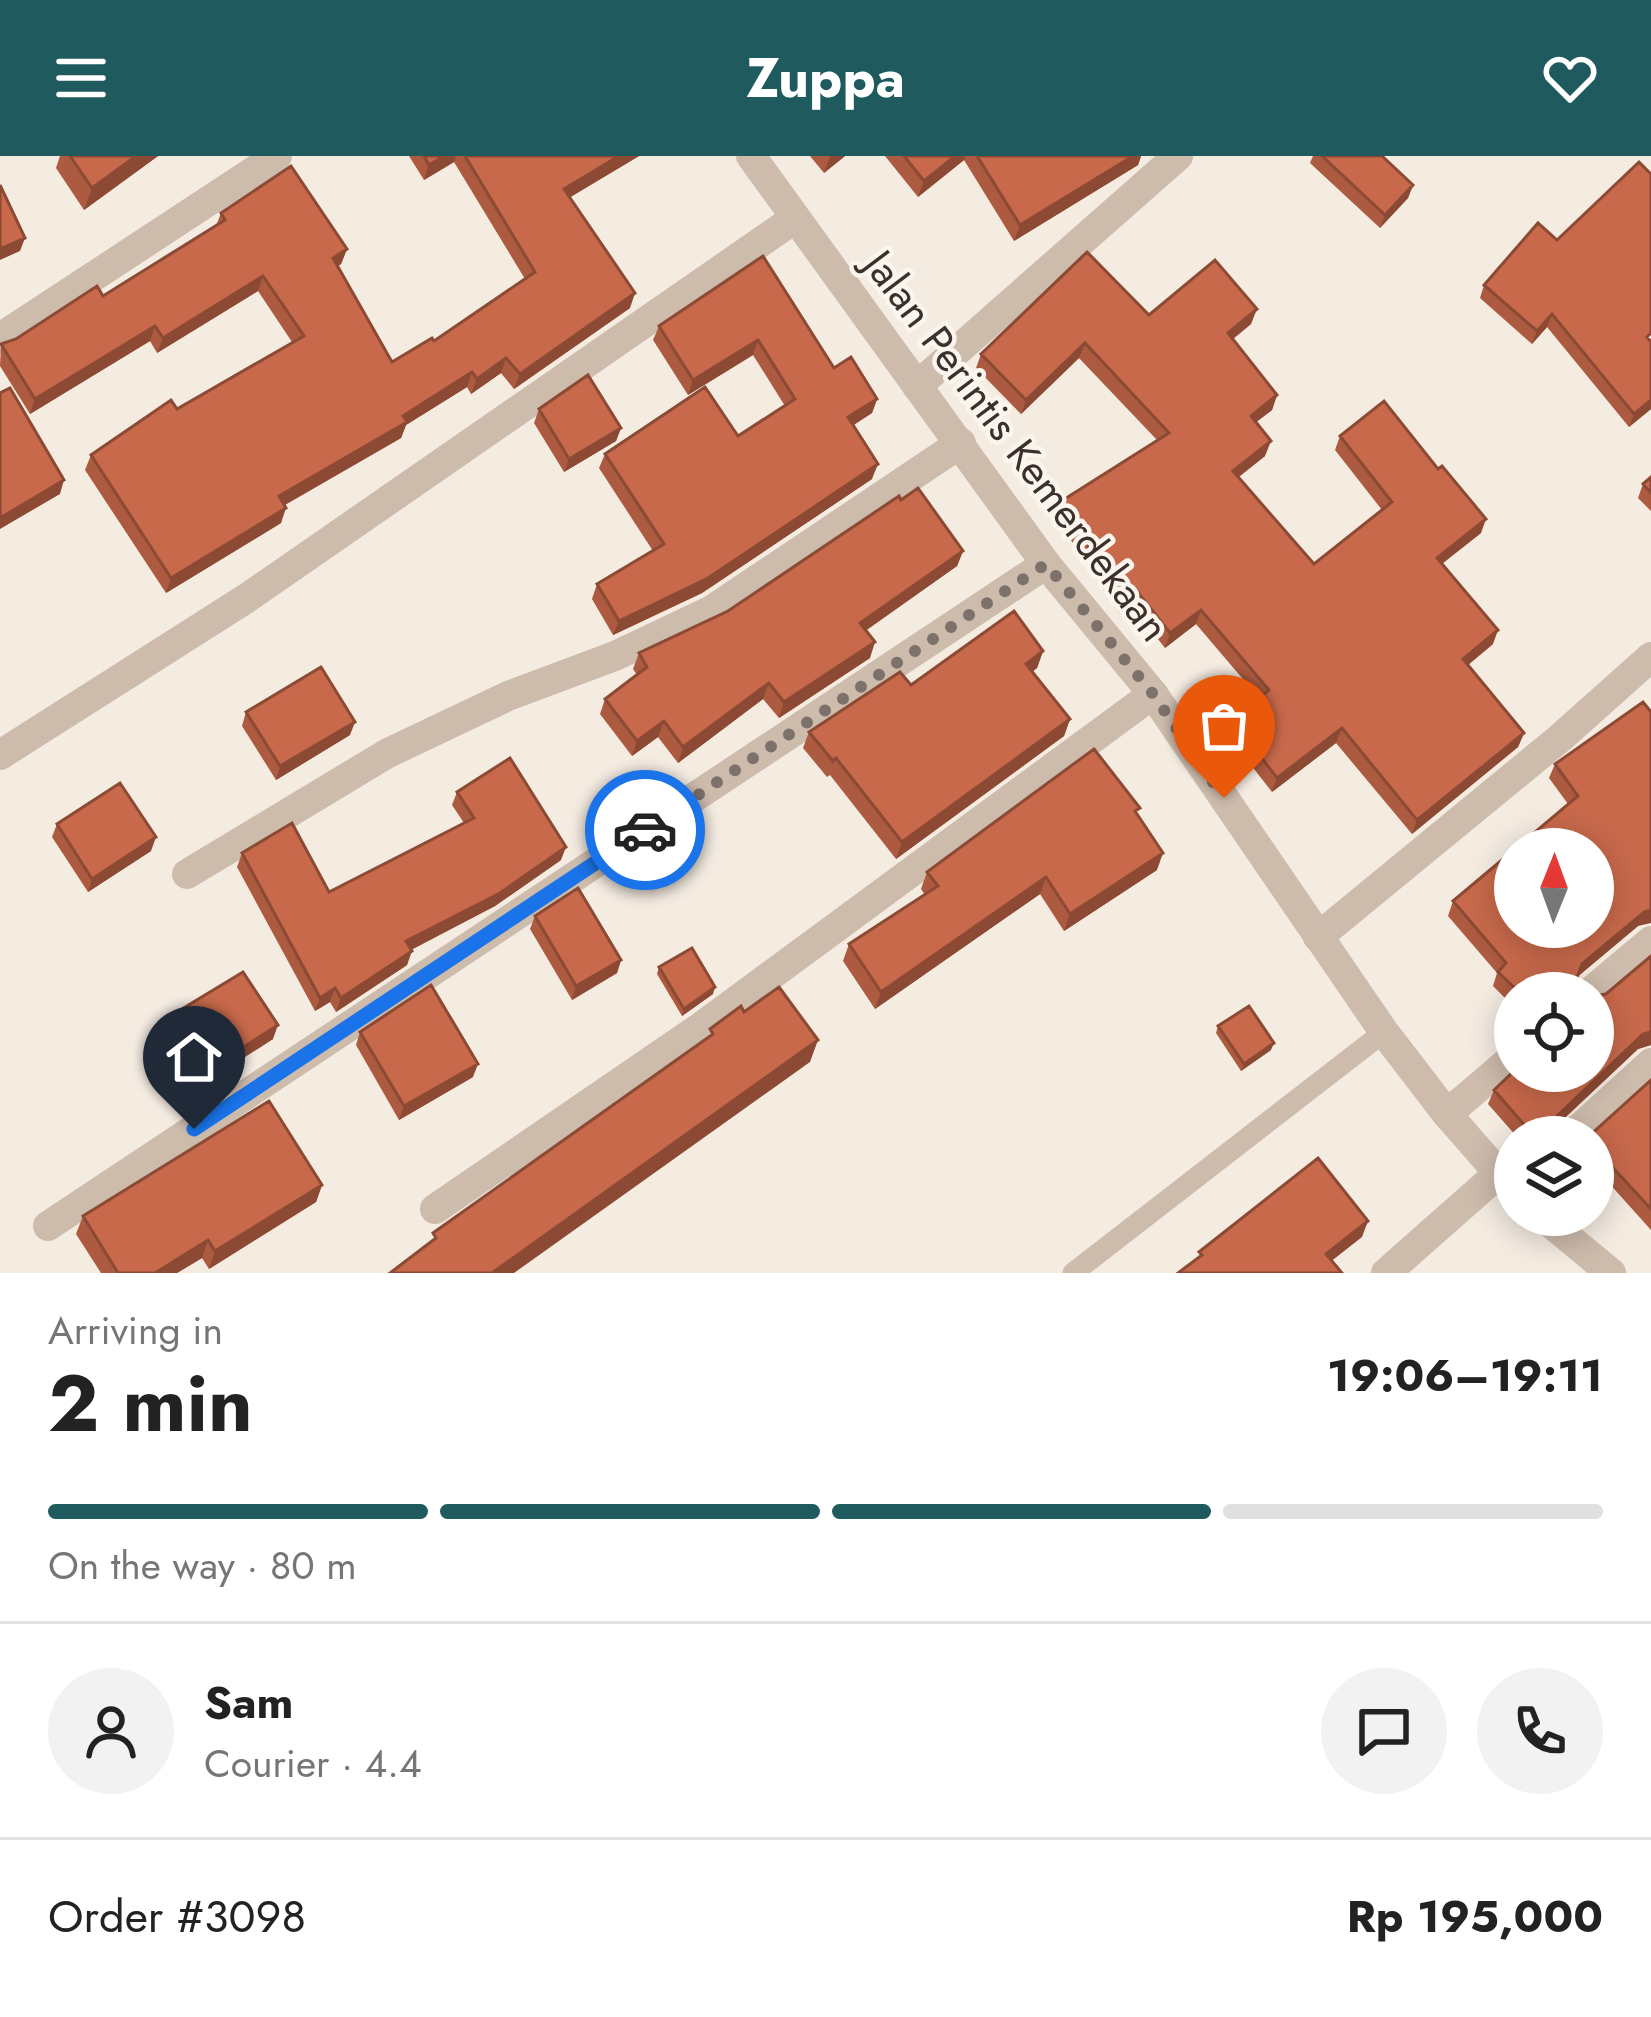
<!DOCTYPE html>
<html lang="en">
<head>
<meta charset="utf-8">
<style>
  body { margin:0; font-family:Jost,sans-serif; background:#f2f2f2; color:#222; height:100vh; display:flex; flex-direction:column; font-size:45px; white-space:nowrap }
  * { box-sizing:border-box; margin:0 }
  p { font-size:39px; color:#767676 }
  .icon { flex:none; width:66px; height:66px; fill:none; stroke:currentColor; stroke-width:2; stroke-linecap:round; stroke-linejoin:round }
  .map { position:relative; height:1117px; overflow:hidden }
  .panel { display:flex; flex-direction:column; background:#fff; flex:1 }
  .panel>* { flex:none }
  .needle { width:78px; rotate:1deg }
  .controls { position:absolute; left:1494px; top:672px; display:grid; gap:24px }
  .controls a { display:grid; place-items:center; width:120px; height:120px; border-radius:50%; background:#fff; box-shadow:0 6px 30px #0003; font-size:60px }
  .pin { position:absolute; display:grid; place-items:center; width:102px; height:102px; color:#fff; margin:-123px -51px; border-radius:50% 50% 50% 0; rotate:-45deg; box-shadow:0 0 12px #0007 }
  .pin .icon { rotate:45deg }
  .courier { position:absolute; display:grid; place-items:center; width:120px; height:120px; margin:-60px; border:9px solid #1a73e8; border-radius:50%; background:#fff; color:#222; box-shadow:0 3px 15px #0007 }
  .headline em { font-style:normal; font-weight:700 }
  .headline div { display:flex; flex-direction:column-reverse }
  .headline { display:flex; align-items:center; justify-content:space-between; height:204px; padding:0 48px }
  h1 { font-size:78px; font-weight:700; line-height:90px }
  .bar { display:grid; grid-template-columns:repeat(4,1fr); gap:18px 12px; align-content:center; height:144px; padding:0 48px }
  .bar i { height:15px; border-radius:9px; background:#e0e0e0 }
  .bar .active { background:#1f5a5e }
  .bar p { grid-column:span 4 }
  .line { display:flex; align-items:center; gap:30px; padding:0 48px; border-top:3px solid #e0e0e0 }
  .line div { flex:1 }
  .round { display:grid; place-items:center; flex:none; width:126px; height:126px; border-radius:63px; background:#f2f2f2 }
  header { display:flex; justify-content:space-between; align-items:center; height:156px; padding:0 48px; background:#1f5a5e; color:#fff; font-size:54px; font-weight:700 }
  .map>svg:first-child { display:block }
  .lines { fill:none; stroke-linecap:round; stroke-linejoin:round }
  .service { stroke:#cdbbac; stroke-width:21 }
  .minor { stroke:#cdbbac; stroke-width:30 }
  .tertiary { stroke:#cdbbac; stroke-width:30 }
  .wall { fill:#ac5a40 }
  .shaded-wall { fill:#8c4a34 }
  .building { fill:#c8694b; stroke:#8c4a34; stroke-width:3; fill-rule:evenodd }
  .done { stroke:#7c716b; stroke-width:12; stroke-dasharray:0 21.6 }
  .route { stroke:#1a73e8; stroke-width:15 }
  .labels { text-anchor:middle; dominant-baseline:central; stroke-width:9; stroke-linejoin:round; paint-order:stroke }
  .street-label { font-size:42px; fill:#3b302b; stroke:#fbf5ee }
</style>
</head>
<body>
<header><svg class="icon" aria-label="menu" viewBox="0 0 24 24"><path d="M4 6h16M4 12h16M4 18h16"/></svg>Zuppa<svg class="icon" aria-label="heart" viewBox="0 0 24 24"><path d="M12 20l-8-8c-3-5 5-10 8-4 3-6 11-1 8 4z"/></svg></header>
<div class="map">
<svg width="1651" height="1117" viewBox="0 0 1651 1117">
  <rect width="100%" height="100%" fill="#f4ebe1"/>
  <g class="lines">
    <path class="service" d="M 1073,1117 L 1384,876"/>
    <path class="minor" d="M 0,182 L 277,0
      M 917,230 L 1178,0
      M 0,599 L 247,442 L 794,63
      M 187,718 L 388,597 L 508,540 L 615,500 L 712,454 L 961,287
      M 1318,781 L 1559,583 L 1651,501
      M 1589,837 L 1651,785
      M 1447,958 L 1515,900
      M 1570,981 L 1651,907
      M 435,1053 L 698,873 L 1153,538
      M 48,1070 L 1046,408
      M 1386,1117 L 1498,1018"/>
    <path class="tertiary" d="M 751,0 L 1046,408 L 1153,538 L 1384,876 L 1447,958 L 1515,1036
      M 1541,1059 L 1611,1117"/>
  </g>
  <path class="wall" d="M 60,0 L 158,0 L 84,54 L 56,12 Z
    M 409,0 L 639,0 L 570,41 L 630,152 L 514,233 L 501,217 L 471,238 L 467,231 L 406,269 L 401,282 L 285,349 L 281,367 L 166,437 L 85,314 L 91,299 L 177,253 L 292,186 L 258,135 L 157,197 L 150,185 L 30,258 L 0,210 L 1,188 L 16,183 L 103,140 L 216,70 L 221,57 L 347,93 L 341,108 L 338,110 L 392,206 L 434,185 L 525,123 L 454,6 L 424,24 Z
    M 810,0 L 845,0 L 824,17 Z
    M 885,0 L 1141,0 L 1138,9 L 1014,85 L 964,4 L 918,41 Z
    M 1313,0 L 1382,0 L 1413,29 L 1408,42 L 1380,72 L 1310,7 Z
    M 1538,67 L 1651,253 L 1629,271 L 1547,171 L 1532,188 L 1480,142 L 1484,129 Z
    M 763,100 L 834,212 L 877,243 L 872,257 L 853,269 L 872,323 L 702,437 L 613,479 L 592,443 L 597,428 L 653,395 L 599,312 L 605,298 L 738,280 L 785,250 L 753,199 L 688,239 L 653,184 L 659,170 Z
    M 1149,159 L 1251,168 L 1233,183 L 1277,239 L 1272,254 L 1256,266 L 1265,300 L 1239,321 L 1314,408 L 1382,354 L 1335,294 L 1340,280 L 1481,377 L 1442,408 L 1493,488 L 1468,509 L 1524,577 L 1518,591 L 1412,678 L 1336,587 L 1272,636 L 1247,604 L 1250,595 L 1232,574 L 1238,559 L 1259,542 L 1196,468 L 1165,492 L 1131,449 L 1119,457 L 1055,360 L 1060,346 L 1157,284 L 1079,202 L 1021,258 L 976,212 L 981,198 Z
    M 539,253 L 621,272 L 616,285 L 564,316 L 534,267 Z
    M 1651,321 L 1651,355 L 1638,342 L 1643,328 Z
    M 901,344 L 963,395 L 957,410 L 866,474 L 870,502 L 779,562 L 763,543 L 678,607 L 658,581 L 632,600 L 600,558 L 605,543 L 637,519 L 633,513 L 639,497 L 728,455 Z
    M 1043,495 L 1037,512 L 1032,516 L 1070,563 L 1064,580 L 896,703 L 830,619 L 827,621 L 803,592 L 809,576 L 911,529 Z
    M 246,556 L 350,579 L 276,624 L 242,570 Z
    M 1651,556 L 1638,770 L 1577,821 L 1575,827 L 1584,837 L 1515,837 L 1515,852 L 1493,830 L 1497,817 L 1448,760 L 1453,745 L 1568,648 L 1549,622 L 1555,608 Z
    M 457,636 L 561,704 L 495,750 L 411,794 L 407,809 L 336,856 L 330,846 L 315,855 L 237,711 L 242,697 L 329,736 L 464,667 L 452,649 Z
    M 1137,658 L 1157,714 L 1064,775 L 1040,738 L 875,853 L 843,805 L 849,788 L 925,739 L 921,733 L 927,716 Z
    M 57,668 L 151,695 L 88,736 L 52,681 Z
    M 535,760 L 621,804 L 617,817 L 572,844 L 530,773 Z
    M 1651,800 L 1651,889 L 1638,893 L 1556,970 L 1564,981 L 1517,981 L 1488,948 L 1494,934 Z
    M 659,811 L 713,838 L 682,860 L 657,818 Z
    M 182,853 L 273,883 L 212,922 L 178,866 Z
    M 1218,870 L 1271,894 L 1241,915 L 1216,877 Z
    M 360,876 L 473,921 L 399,964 L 356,889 Z
    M 1651,924 L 1651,1074 L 1598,1015 L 1593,981 Z
    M 322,1029 L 316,1046 L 209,1113 L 202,1102 L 177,1117 L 101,1117 L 76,1078 L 83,1060 Z"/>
  <path class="shaded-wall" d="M 136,0 L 158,0 L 84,54 L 92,32 Z
    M 444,0 L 456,0 L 454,6 L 424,24 L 429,9 Z
    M 619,0 L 639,0 L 559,48 L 564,33 Z
    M 831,0 L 845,0 L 824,17 L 830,1 Z
    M 955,0 L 966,0 L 964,4 L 918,41 L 924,25 Z
    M 1133,0 L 1141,0 L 1138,9 L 1014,85 L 1020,69 Z
    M 1413,29 L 1408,42 L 1380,72 L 1385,59 Z
    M 25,82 L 20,95 L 0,104 L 0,93 Z
    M 347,93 L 341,108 L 328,117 L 333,102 Z
    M 263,120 L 258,135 L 157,197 L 163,182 Z
    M 635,137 L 630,152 L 514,233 L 520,218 Z
    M 1257,153 L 1251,168 L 1223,191 L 1228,177 Z
    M 1552,158 L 1547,171 L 1532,188 L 1537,175 Z
    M 155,170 L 150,185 L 30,258 L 35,243 Z
    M 758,184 L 753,199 L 688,239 L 693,224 Z
    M 1085,187 L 1079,202 L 1021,258 L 1026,244 Z
    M 506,202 L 501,217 L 471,238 L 477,223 Z
    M 472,216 L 467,231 L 406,269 L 401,282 L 274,355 L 279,340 Z
    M 1277,239 L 1272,254 L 1246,274 L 1251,260 Z
    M 877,243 L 872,257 L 843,276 L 848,261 Z
    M 1651,244 L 1651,253 L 1629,271 L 1634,258 Z
    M 621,272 L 616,285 L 564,316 L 569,303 Z
    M 1271,285 L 1265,300 L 1228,329 L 1233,315 Z
    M 878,308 L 872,323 L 702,437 L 613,479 L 619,465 Z
    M 64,324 L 60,338 L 0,373 L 0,362 Z
    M 286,352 L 281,367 L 166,437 L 171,422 Z
    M 1486,363 L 1481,377 L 1431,416 L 1437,402 Z
    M 963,395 L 957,410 L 854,483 L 860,467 Z
    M 1136,434 L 1131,449 L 1119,457 L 1124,443 Z
    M 1201,454 L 1196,468 L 1165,492 L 1170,477 Z
    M 1498,474 L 1493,488 L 1457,518 L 1463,503 Z
    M 875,486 L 870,502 L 779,562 L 784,546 Z
    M 1043,495 L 1037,512 L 1020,524 L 1026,508 Z
    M 769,527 L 763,543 L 678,607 L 683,591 Z
    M 1070,563 L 1064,580 L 896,703 L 902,686 Z
    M 664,565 L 658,581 L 632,600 L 637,585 Z
    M 355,566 L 350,579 L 276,624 L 280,610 Z
    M 1342,572 L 1336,587 L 1272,636 L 1277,622 Z
    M 1524,577 L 1518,591 L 1412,678 L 1417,664 Z
    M 156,681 L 151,695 L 88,736 L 92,723 Z
    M 566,691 L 561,704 L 495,750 L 401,799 L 406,785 Z
    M 1163,697 L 1157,714 L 1064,775 L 1070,758 Z
    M 1046,721 L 1040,738 L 875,853 L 881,836 Z
    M 1651,746 L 1651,767 L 1638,770 L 1576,822 L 1582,808 Z
    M 412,795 L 407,809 L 336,856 L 341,842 Z
    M 621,804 L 617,817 L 572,844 L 576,830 Z
    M 715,831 L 713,838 L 682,860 L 684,853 Z
    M 335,832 L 330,846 L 315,855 L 320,842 Z
    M 278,869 L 273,883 L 212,922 L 217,908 Z
    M 1651,876 L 1651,889 L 1638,893 L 1552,974 L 1557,960 L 1643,878 Z
    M 818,884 L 810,906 L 514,1117 L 492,1117 Z
    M 1274,887 L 1271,894 L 1241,915 L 1244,908 Z
    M 478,908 L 473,921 L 399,964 L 404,950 Z
    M 1603,1001 L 1598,1015 L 1593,1019 L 1593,1010 Z
    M 322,1029 L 316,1046 L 209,1113 L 215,1095 Z
    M 1368,1065 L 1362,1081 L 1320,1114 L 1326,1098 Z
    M 208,1084 L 202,1102 L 177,1117 L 155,1117 Z"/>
  <path class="building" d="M 70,0 L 136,0 L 92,32 Z
    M 424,0 L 444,0 L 429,9 Z
    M 465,0 L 619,0 L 564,33 L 635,137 L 520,218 L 506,202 L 477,223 L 472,216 L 403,260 L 407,266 L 279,340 L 286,352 L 171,422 L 91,299 L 171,244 L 177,253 L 304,180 L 263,120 L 163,182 L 155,170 L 35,243 L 1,188 L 16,183 L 97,130 L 103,140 L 225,64 L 221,57 L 291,10 L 347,93 L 333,102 L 392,206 L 432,182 L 434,185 L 535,116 Z
    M 904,0 L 955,0 L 924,25 Z
    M 977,0 L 1133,0 L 1020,69 Z
    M 1322,0 L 1382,0 L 1413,29 L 1385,59 Z
    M 1639,6 L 1651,18 L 1651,177 L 1647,181 L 1651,186 L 1651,244 L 1634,258 L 1552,158 L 1537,175 L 1484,129 L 1538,67 L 1557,84 Z
    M 0,29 L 25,82 L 0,93 Z
    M 1087,96 L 1149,159 L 1215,104 L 1257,153 L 1228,177 L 1277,239 L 1251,260 L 1271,285 L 1233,315 L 1314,408 L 1392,346 L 1340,280 L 1384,245 L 1438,313 L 1442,310 L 1486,363 L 1437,402 L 1498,474 L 1463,503 L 1524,577 L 1417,664 L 1342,572 L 1277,622 L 1252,589 L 1258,584 L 1238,559 L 1269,534 L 1201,454 L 1170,477 L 1136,434 L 1124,443 L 1060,346 L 1169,277 L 1085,187 L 1026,244 L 981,198 Z
    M 763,100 L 834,212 L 851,201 L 877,243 L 848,261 L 878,308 L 708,422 L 619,465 L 597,428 L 664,388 L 605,298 L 705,231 L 738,280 L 795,243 L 758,184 L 693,224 L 659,170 Z
    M 588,219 L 621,272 L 569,303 L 539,253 Z
    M 10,232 L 64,324 L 0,362 L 0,237 Z
    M 1651,321 L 1651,337 L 1643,328 Z
    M 918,332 L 963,395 L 860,467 L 875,486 L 784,546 L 769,527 L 683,591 L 664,565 L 637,585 L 605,543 L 647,511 L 639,497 L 728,455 L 899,340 L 901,344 Z
    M 1014,455 L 1043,495 L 1026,508 L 1070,563 L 902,686 L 836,602 L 833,605 L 809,576 L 900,516 L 911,529 Z
    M 321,511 L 355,566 L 280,610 L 246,556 Z
    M 1643,546 L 1651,556 L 1651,754 L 1644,756 L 1582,808 L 1575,827 L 1584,837 L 1520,837 L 1498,816 L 1506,807 L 1453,745 L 1578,640 L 1555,608 ZM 1515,693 L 1593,693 L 1593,771 L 1515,771 Z
    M 1094,593 L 1140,652 L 1135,655 L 1163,697 L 1070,758 L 1046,721 L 881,836 L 849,788 L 938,730 L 927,716 Z
    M 510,602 L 566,691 L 500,737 L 406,785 L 412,795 L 341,842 L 335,832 L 320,842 L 242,697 L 292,667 L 329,736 L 474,662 L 457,636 Z
    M 120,627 L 156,681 L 92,723 L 57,668 Z
    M 578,732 L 621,804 L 576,830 L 535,760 Z
    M 692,792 L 715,831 L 684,853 L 659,811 Z
    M 1651,800 L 1651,876 L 1643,878 L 1557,960 L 1556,970 L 1564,981 L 1535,981 L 1494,934 L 1515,914 L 1593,915 L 1593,840 L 1606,838 Z
    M 243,816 L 278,869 L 217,908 L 182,853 Z
    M 431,829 L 478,908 L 404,950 L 360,876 Z
    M 779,831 L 818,884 L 492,1117 L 390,1117 L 436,1082 L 433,1077 L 713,878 L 710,873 L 741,850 L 744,856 Z
    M 1249,850 L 1274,887 L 1244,908 L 1218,870 Z
    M 1651,924 L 1651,1053 L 1603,1001 L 1593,1010 L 1593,981 L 1588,981 Z
    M 269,945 L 322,1029 L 215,1095 L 208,1084 L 155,1117 L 118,1117 L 83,1060 Z
    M 1318,1002 L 1368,1065 L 1326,1098 L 1342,1117 L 1178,1117 L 1202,1099 L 1199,1096 Z"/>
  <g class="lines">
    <path class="done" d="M 645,674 L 1046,408 L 1153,538 L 1224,642"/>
    <path class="route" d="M 194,973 L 645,674"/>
  </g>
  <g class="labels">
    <g class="street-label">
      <text transform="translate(1017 290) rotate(53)">Jalan Perintis Kemerdekaan</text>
    </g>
  </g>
</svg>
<div class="controls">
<a><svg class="needle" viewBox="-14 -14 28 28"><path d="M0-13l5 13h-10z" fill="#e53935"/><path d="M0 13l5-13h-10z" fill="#767676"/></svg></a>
<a><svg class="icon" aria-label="locate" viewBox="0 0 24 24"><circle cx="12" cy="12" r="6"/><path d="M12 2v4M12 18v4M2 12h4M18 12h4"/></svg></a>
<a><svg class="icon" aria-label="layers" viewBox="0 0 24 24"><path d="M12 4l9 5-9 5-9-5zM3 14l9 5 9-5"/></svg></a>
</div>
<div class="pin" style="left:1224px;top:642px;background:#ea580c"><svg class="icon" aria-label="bag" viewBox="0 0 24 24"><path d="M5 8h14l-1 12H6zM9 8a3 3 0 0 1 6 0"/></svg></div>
<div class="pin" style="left:194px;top:973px;background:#1f2937"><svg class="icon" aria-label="home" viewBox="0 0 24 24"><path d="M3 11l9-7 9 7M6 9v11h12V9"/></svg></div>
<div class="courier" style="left:645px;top:674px"><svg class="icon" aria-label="car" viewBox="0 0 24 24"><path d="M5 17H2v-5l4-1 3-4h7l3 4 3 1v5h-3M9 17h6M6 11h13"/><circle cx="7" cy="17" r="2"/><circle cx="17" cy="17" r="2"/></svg></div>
</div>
<section class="panel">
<div class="headline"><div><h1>2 min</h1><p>Arriving in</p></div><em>19:06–19:11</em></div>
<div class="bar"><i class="active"></i><i class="active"></i><i class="active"></i><i></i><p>On the way · 80 m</p></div>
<div class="line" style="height:216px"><a class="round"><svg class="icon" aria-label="person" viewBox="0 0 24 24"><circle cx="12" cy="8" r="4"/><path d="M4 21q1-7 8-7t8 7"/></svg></a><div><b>Sam</b><p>Courier · 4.4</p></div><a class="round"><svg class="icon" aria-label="chat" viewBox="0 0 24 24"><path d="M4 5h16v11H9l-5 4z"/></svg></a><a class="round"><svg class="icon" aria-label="phone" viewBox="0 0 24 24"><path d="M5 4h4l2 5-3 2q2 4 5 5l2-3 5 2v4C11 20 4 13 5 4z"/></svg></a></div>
<div class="line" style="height:156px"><div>Order #3098</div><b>Rp 195,000</b></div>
</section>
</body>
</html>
